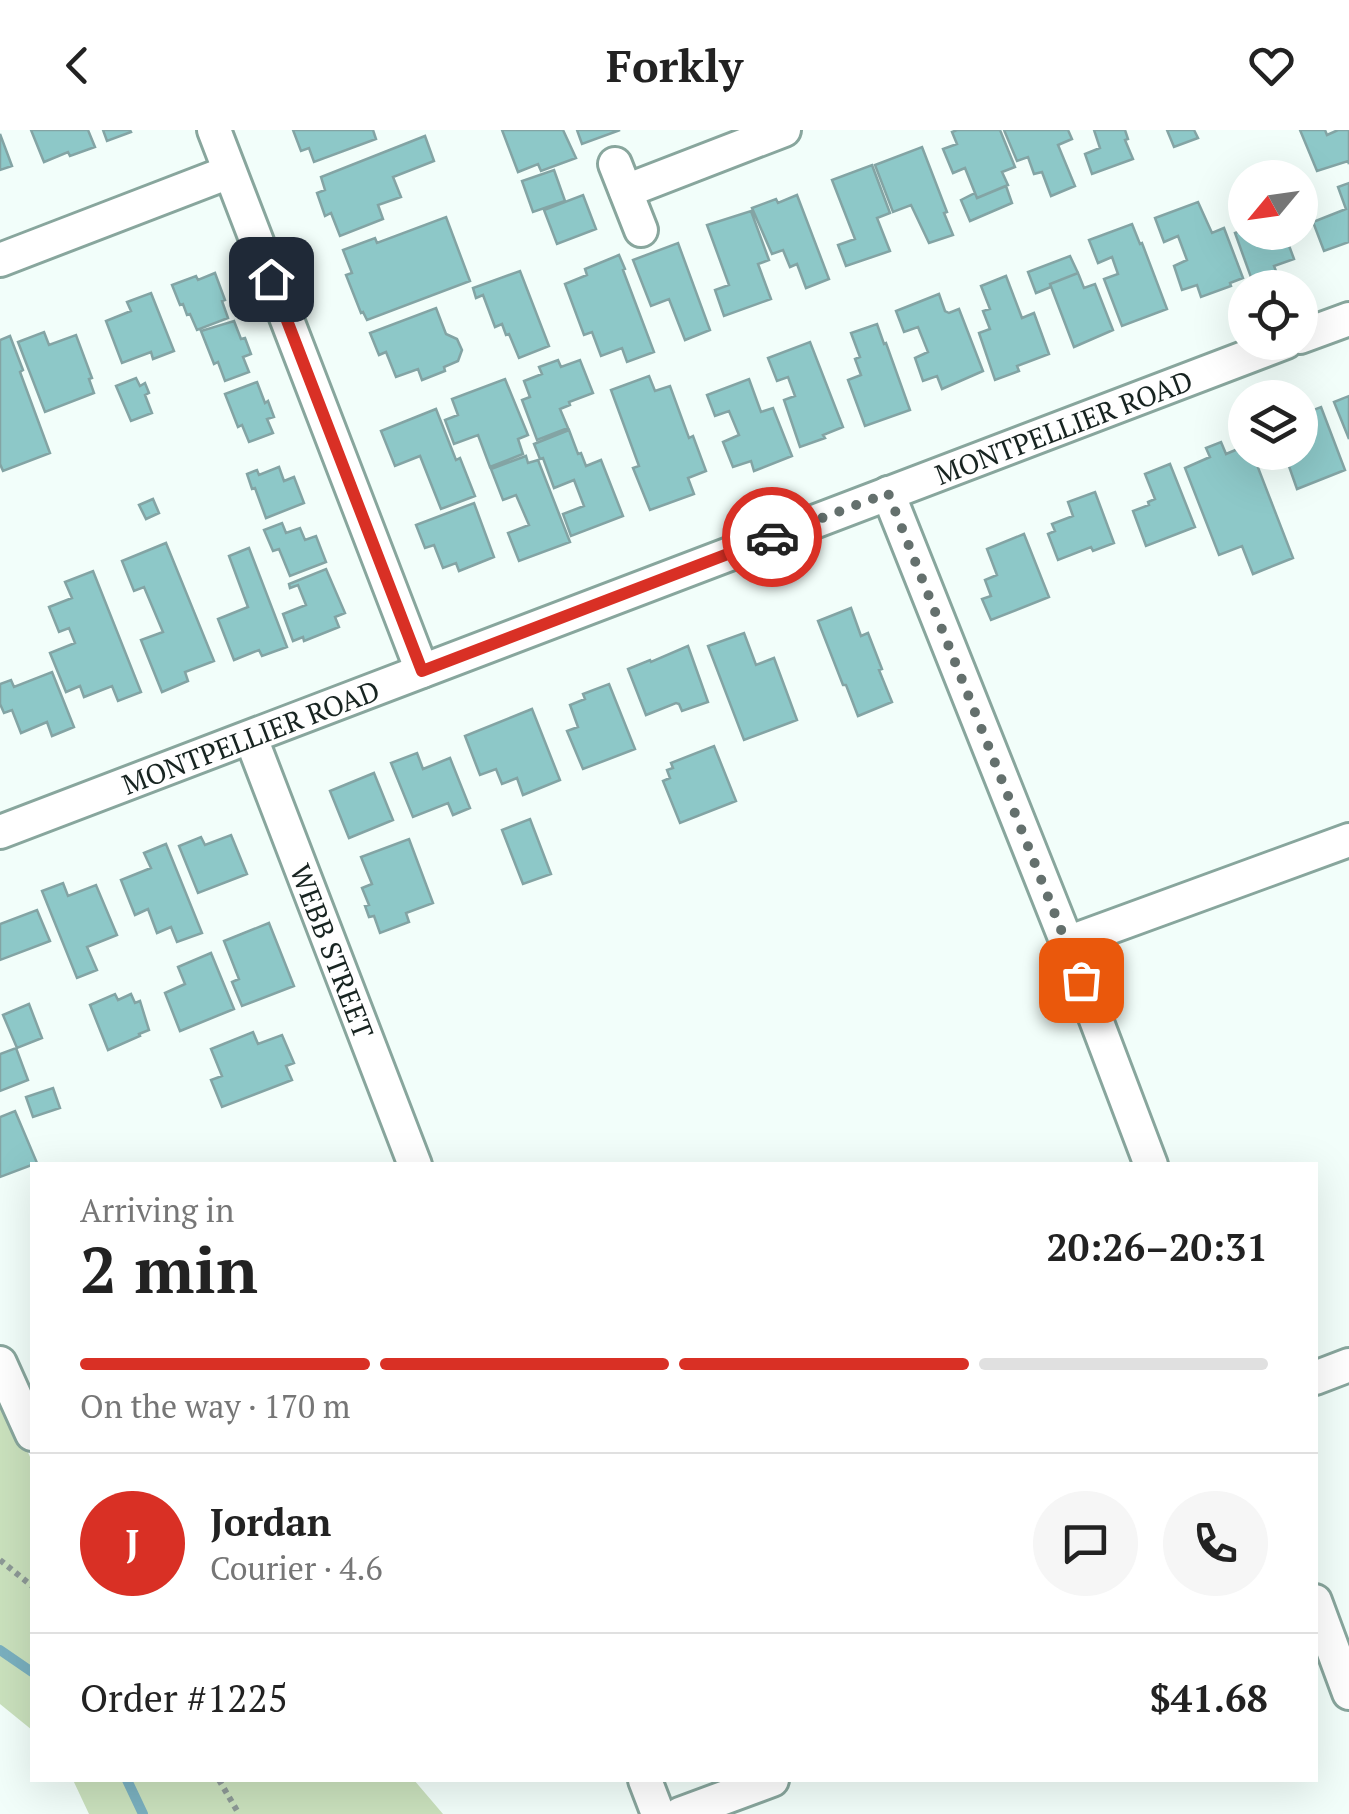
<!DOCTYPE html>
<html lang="en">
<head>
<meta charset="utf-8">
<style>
  body { margin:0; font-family:"PT Serif",serif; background:#f6f6f6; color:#222; height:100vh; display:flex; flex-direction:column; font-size:38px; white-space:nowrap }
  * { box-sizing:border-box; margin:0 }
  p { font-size:32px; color:#767676 }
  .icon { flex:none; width:55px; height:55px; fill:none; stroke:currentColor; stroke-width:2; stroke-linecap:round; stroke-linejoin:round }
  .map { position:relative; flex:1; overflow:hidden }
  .drawer { position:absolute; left:30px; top:1032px; width:1288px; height:620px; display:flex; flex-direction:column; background:#fff; border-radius:0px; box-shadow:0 10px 40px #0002 }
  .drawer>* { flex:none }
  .needle { width:65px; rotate:241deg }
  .buttons { position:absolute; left:1228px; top:30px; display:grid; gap:20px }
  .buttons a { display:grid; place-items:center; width:90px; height:90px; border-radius:50%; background:#fff; box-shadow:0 10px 40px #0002; font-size:50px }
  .pin { position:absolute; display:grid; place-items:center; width:85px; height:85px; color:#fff; margin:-42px; border-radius:20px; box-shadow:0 5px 15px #0006 }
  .courier { position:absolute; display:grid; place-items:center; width:100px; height:100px; margin:-50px; border:8px solid #d93025; border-radius:50%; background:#fff; color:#222; box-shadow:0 2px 12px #0007 }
  .head em { font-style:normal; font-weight:700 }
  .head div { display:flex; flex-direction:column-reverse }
  .head { display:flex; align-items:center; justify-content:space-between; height:170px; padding:0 50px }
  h1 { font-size:65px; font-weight:700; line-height:75px }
  .bar { display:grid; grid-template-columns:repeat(4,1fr); gap:15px 10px; align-content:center; height:120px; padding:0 50px }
  .bar i { height:12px; border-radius:8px; background:#e0e0e0 }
  .bar .on { background:#d93025 }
  .bar p { grid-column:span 4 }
  .line { display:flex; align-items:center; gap:25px; padding:0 50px; border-top:2px solid #e0e0e0 }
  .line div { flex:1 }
  .round { display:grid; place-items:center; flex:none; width:105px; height:105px; border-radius:52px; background:#f6f6f6 }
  header { display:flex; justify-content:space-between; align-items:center; height:130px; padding:0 50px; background:#fff; font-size:45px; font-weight:700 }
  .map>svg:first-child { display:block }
  .green { fill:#cae1bd }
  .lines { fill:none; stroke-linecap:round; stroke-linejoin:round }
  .stream { stroke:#7ab0bf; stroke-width:10 }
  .building { fill:#8dc8c8; stroke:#83a4a4; stroke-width:2.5 }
  .minor-casing { stroke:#88a69d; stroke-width:38 }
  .path { stroke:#8d9996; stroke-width:6; stroke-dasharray:5 5; stroke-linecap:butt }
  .minor { stroke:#fff; stroke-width:32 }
  .done { stroke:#64706d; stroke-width:10; stroke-dasharray:0 18 }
  .route { stroke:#d93025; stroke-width:12 }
  .labels { text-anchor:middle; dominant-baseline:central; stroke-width:8; stroke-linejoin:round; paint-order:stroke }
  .street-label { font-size:28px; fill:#182421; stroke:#f2fefa }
</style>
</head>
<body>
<header><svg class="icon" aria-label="back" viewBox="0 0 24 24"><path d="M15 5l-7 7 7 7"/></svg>Forkly<svg class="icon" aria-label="heart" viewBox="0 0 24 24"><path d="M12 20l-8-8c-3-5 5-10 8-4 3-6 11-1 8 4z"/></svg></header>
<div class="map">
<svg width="1349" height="1684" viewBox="0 0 1349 1684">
  <rect width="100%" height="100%" fill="#f2fefa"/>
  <path class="green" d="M 0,1263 L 32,1331 L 32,1600 L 0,1574 Z
    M 73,1650 L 414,1650 L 443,1684 L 89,1684 Z"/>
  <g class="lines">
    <path class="stream" d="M 0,1520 L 32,1542
      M 127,1650 L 143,1684"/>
  </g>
  <path class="building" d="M 31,0 L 88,0 L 95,17 L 70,26 L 68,22 L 44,32 Z
    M 103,0 L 130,0 L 131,2 L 107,11 Z
    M 293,0 L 373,0 L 376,9 L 314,32 L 309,18 L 301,21 Z
    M 502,0 L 563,0 L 576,28 L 541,41 L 538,34 L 518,42 Z
    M 577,0 L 620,0 L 582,14 Z
    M 957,0 L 1000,0 L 1015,37 L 1002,42 L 1008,55 L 977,68 L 965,38 L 953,43 L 943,19 L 957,14 L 952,2 Z
    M 1004,0 L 1068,0 L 1072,9 L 1058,15 L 1075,56 L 1051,66 L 1042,42 L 1034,44 L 1028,27 L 1017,31 Z
    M 1094,0 L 1125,0 L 1128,9 L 1125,10 L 1133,29 L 1092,44 L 1085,24 L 1100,18 Z
    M 1167,0 L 1194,0 L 1198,8 L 1174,17 Z
    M 1300,0 L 1325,0 L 1327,5 L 1338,0 L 1349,0 L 1349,34 L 1348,31 L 1317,41 Z
    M 0,4 L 12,36 L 0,40 Z
    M 425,6 L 434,31 L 393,47 L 401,67 L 378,75 L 383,89 L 340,106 L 331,83 L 325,86 L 317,63 L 325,60 L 321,47 Z
    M 922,17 L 947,82 L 944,83 L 953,105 L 929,113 L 911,75 L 893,82 L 875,35 Z
    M 872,35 L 890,83 L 877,88 L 890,121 L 846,136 L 838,115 L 855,109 L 832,50 Z
    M 554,40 L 565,71 L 533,82 L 522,51 Z
    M 1349,53 L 1349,112 L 1324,121 L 1313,92 L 1346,79 L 1338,57 Z
    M 1006,56 L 1012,73 L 970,91 L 961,70 L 975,63 L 977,68 Z
    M 583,65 L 596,99 L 557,114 L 544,80 Z
    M 797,65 L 829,149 L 806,158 L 797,134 L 790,137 L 783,120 L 772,124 L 752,78 L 776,69 L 778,73 Z
    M 1198,72 L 1212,103 L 1224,98 L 1243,148 L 1230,153 L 1231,156 L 1201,167 L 1197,155 L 1182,160 L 1174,136 L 1187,130 L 1178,106 L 1164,112 L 1155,88 Z
    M 751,81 L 769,130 L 758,134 L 771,169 L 724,186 L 715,160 L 729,155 L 707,95 Z
    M 446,87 L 470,151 L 367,190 L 363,182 L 361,183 L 346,145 L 352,143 L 343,120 L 375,108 L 377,113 Z
    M 1132,94 L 1140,114 L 1142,113 L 1167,179 L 1122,196 L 1104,149 L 1118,144 L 1112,127 L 1098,133 L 1089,110 Z
    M 1245,99 L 1245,102 L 1284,102 L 1294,129 L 1274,136 L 1276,141 L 1252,150 L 1235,103 Z
    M 678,113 L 710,200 L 685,210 L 669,169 L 651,176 L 633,130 Z
    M 619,125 L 625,139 L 623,140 L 654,222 L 627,232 L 622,218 L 601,226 L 592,202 L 584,205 L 565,154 L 587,145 L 585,139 Z
    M 1070,126 L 1078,143 L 1050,154 L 1051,157 L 1036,163 L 1028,142 Z
    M 520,141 L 549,216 L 519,228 L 509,204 L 506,205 L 502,194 L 495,197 L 483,165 L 476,168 L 473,158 Z
    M 215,143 L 225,170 L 222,171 L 228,188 L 197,200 L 190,184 L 187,185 L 183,174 L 180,175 L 172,155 L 196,146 L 198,150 Z
    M 1078,143 L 1084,158 L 1095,154 L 1113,200 L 1074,217 L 1050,154 Z
    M 1006,146 L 1022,188 L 1034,183 L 1049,224 L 1017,236 L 1019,241 L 995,250 L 979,203 L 990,199 L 983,181 L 990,179 L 981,156 Z
    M 151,163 L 174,221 L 153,229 L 151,222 L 122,233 L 106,191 L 131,181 L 127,172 Z
    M 939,164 L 945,181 L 949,183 L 959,179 L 983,241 L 942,259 L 937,246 L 923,251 L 915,228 L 928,222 L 918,197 L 904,202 L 896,181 Z
    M 436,178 L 446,204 L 457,209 L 462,220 L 458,231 L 444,237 L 445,241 L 422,250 L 418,239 L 396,247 L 386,222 L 379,225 L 370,203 Z
    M 234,191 L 241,209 L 245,208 L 251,224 L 243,227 L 249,242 L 225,251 L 218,232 L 214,234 L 201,201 Z
    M 877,194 L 884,214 L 886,213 L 910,280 L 865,296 L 848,250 L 861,245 L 855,229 L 860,227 L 851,203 Z
    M 44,202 L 49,215 L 76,205 L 92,248 L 89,249 L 94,263 L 45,282 L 18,212 Z
    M 10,206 L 23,240 L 20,242 L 50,323 L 3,341 L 0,334 L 0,210 Z
    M 810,212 L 843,297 L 823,305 L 825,308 L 800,317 L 784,270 L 795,266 L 788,247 L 777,251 L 768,228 Z
    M 558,230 L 561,237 L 580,230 L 593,263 L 569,272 L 570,275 L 560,279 L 568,298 L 537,310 L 522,270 L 530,267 L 524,251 L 542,244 L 539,237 Z
    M 649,246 L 655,261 L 670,256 L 689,308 L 693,306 L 706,341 L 688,348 L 694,364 L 650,380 L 633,338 L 639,336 L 611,260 Z
    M 136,248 L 140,256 L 145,253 L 149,263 L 145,265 L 152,283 L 131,291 L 116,256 Z
    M 505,249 L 528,305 L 518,309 L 523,324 L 490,337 L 478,305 L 454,314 L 445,290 L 458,285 L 452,269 Z
    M 749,249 L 761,282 L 773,278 L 792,326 L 754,341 L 751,331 L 733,337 L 723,312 L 739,305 L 729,281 L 715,286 L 707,265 Z
    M 257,252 L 265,273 L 268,271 L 274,287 L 267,289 L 273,303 L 249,312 L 242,295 L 238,297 L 225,264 Z
    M 1349,266 L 1349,309 L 1334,272 Z
    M 1321,277 L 1345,340 L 1297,359 L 1285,325 L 1300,322 L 1300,319 L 1307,316 L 1300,297 L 1300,285 Z
    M 436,279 L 456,330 L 460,328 L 475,366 L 441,379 L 420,326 L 395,336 L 381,301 Z
    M 569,300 L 578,324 L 581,323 L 586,336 L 601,330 L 623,386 L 571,406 L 563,384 L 584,376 L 574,350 L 554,358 L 543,328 L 540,329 L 534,314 Z
    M 1221,312 L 1226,324 L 1245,316 L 1245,322 L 1252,322 L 1293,428 L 1253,444 L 1242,416 L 1219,425 L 1185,338 L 1210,327 L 1206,318 Z
    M 526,326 L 528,333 L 538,330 L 570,412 L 519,431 L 508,403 L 529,395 L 516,365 L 503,370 L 491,339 Z
    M 1170,334 L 1195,397 L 1146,416 L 1133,381 L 1149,375 L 1148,372 L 1155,369 L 1145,344 Z
    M 279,337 L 284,351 L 294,347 L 304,373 L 266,388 L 255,358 L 252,359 L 247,344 L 257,340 L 259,345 Z
    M 1095,362 L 1114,413 L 1093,421 L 1091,417 L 1058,430 L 1048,404 L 1055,401 L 1052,394 L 1073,386 L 1068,372 Z
    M 153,369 L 159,383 L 146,389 L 139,375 Z
    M 474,373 L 494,427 L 459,441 L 456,433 L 443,438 L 434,415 L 425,418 L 416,395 Z
    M 282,393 L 286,403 L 300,398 L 305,410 L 316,406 L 326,432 L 290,446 L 279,419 L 273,421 L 264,400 Z
    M 1024,404 L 1049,467 L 991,490 L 982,469 L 991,466 L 985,450 L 997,445 L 987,419 Z
    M 166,413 L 214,531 L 185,542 L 188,551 L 162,562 L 141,510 L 163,502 L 144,457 L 134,461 L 122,431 Z
    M 249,418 L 287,517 L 262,526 L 259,520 L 234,530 L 218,489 L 248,477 L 229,426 Z
    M 326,439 L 345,483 L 335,487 L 339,497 L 304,511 L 303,507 L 293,511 L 283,484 L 306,475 L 298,455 L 290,458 L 289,454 Z
    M 93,441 L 141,562 L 118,571 L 112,556 L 84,567 L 80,556 L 66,562 L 50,523 L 75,513 L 69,498 L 59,502 L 49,477 L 72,468 L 65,452 Z
    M 851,478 L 861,506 L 868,503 L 882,539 L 879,540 L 892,572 L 858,586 L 846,555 L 843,555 L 818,491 Z
    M 744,503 L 756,535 L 774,528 L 797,590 L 744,610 L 708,516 Z
    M 688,516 L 708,572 L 682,581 L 679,574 L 676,573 L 646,585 L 628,539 L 650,530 L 651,532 Z
    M 52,542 L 74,597 L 52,606 L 47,592 L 21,603 L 12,580 L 4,583 L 0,574 L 0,554 L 11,550 L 14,557 Z
    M 609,554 L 635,619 L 583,639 L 567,601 L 578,597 L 570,575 L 585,569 L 583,564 Z
    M 532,579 L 560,650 L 523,665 L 517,648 L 502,654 L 496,639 L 480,645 L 465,606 Z
    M 714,616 L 736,671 L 680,693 L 663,651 L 670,648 L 667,640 L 673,638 L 671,633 Z
    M 417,623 L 423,639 L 450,628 L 470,678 L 453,685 L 448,673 L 413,687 L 391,633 Z
    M 374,643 L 393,690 L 349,708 L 330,661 Z
    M 530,689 L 551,744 L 523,754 L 502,700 Z
    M 231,705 L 247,744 L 198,763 L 179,716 L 201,707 L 205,715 Z
    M 409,709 L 433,773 L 406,783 L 409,792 L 380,803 L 374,786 L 369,787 L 365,776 L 369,775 L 362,758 L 372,754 L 361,727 Z
    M 166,714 L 202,803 L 177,812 L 171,797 L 157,803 L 148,779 L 135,785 L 121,750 L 151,738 L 144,723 Z
    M 63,753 L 68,766 L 96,755 L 117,805 L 87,817 L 97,840 L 77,848 L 42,761 Z
    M 37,780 L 50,811 L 0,830 L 0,794 Z
    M 269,793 L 294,856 L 242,876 L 232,852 L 239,849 L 224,811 Z
    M 211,823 L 234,879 L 180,901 L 165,863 L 185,854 L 178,837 Z
    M 115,864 L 118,870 L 131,864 L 135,873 L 140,871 L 149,900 L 139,904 L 140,906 L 108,920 L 90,875 Z
    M 29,874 L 42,908 L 17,918 L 3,885 Z
    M 253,902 L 258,914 L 282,905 L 294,933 L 286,936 L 292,950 L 222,977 L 211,950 L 222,946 L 211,919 Z
    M 16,918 L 28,950 L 0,961 L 0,924 Z
    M 53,958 L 60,978 L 33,987 L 26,967 Z
    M 15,981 L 37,1033 L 0,1047 L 0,987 Z"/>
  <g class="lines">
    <g class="minor-casing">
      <g id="minor">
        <path d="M 214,0 L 422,541"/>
        <path d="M 615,34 L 641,100"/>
        <path d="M 626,61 L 784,0"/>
        <path d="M 0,130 L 229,42"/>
        <path d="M 1300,207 L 1349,189"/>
        <path d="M 888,363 L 1067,813 L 1151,1035"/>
        <path id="s1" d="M 251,608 L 415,1035"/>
        <path id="s2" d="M 0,702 L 1286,212"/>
        <path d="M 1067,813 L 1349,710"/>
        <path d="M 0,1233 L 32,1304"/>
        <path d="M 1315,1248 L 1349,1235"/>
        <path d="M 1315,1471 L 1349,1563"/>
        <path d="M 645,1650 L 658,1684"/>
        <path d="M 680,1684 L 772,1650"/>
      </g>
    </g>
    <path class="path" d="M 0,1430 L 32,1456
      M 219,1650 L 239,1684"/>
    <use href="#minor" class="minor"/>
  </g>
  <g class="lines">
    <path class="done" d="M 772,407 L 888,363 L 1081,850"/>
    <path class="route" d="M 271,149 L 422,541 L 772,407"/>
  </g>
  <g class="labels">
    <g class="street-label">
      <text stroke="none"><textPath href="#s2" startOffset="1138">MONTPELLIER ROAD</textPath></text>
      <text stroke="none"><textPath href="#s2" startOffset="268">MONTPELLIER ROAD</textPath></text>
      <text stroke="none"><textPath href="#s1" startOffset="228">WEBB STREET</textPath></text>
    </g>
  </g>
</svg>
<div class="buttons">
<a><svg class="needle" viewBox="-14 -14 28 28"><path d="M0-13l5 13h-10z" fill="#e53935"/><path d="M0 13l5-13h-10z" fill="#767676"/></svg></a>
<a><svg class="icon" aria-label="locate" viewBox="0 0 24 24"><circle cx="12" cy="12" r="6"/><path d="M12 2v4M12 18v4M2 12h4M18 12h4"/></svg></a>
<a><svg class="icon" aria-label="layers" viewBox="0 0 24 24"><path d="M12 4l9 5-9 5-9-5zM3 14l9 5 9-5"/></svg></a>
</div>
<div class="pin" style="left:1081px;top:850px;background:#ea580c"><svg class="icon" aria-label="bag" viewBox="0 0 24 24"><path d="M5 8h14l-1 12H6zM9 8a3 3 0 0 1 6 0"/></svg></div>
<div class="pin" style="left:271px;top:149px;background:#1f2937"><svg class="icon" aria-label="home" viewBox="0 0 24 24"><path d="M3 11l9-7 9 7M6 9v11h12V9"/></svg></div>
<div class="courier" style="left:772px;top:407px"><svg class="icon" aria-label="car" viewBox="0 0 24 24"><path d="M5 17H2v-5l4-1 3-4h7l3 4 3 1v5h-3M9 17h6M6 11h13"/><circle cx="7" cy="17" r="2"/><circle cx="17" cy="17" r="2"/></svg></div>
<section class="drawer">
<div class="head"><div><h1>2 min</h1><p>Arriving in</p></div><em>20:26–20:31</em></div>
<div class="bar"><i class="on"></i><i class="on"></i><i class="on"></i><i></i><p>On the way · 170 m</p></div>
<div class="line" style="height:180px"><b class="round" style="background:#d93025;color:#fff">J</b><div><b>Jordan</b><p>Courier · 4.6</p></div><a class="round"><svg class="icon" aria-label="chat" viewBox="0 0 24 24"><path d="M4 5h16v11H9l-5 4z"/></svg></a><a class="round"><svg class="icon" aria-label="phone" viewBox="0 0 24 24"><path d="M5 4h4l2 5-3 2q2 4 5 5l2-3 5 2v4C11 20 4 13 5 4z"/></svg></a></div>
<div class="line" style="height:130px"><div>Order #1225</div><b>$41.68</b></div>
</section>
</div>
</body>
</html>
